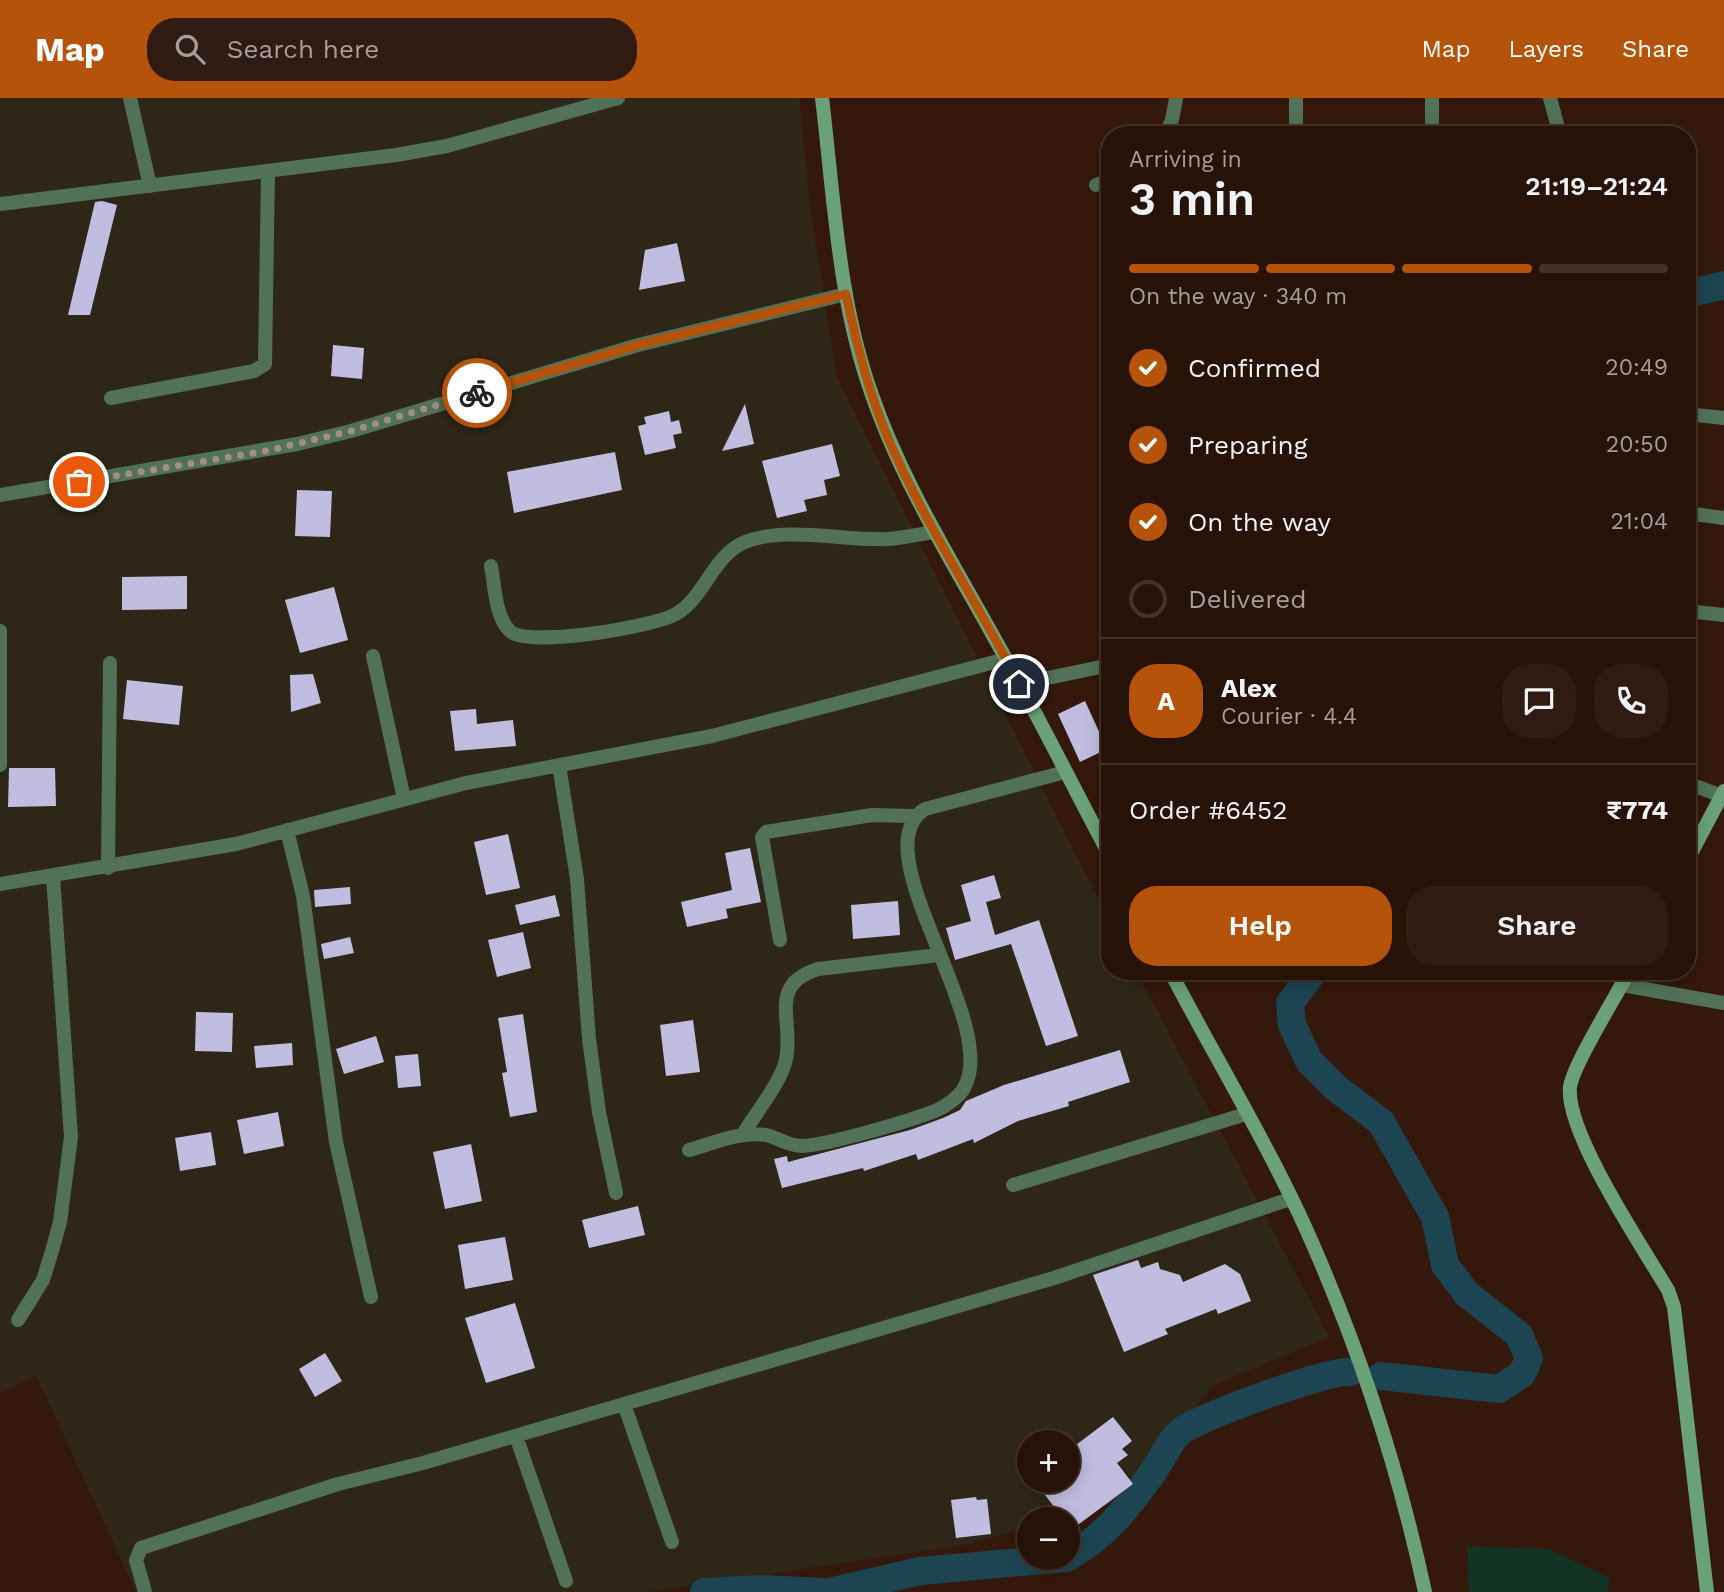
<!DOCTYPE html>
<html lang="en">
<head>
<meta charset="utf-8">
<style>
  body { margin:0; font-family:"Work Sans",sans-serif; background:#2f1b12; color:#f1f3f6; height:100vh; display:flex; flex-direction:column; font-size:26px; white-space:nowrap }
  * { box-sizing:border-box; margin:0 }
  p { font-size:23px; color:#a49e9c }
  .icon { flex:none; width:38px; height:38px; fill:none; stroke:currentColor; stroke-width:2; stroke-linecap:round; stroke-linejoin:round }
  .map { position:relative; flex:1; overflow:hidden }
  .panel { position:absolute; left:1101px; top:28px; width:595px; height:854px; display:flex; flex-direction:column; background:#271208; border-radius:28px; box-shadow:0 4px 18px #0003,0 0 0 2px #433229 }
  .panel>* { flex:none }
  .controls { position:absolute; left:1017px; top:1332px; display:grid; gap:14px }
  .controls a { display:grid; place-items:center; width:63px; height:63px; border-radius:50%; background:#271208; box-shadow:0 4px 18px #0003,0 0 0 2px #433229; font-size:35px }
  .pin { position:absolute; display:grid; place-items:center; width:60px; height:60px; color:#fff; margin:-30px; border:4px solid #fff; border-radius:50%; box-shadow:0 2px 7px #0007 }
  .courier { position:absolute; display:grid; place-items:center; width:70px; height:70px; margin:-35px; border:5px solid #b45309; border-radius:50%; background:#fff; color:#222; box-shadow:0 2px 9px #0007 }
  .headline em { font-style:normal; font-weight:600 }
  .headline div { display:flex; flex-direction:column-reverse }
  .headline { display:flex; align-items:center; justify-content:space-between; height:119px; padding:0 28px }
  h1 { font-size:46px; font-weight:600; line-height:52px }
  .bar { display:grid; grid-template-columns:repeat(4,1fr); gap:10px 7px; align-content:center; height:84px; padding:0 28px }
  .bar i { height:9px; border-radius:5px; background:#433229 }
  .bar .active { background:#b45309 }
  .bar p { grid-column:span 4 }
  .line { display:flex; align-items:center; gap:18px; padding:0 28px; border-top:2px solid #433229 }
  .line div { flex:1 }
  .round { display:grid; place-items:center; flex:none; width:74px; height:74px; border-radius:28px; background:#2f1b12 }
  ol { padding:0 28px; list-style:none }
  li { display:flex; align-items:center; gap:21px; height:77px }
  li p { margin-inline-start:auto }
  li .icon { padding:7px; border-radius:50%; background:#b45309; color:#fff; stroke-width:4 }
  li:last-child { color:#a49e9c }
  li i { width:38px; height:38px; border:4px solid #433229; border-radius:50% }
  .cta { display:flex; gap:14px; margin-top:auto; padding:14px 28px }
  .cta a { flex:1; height:80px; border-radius:28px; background:#b45309; color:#fff; font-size:28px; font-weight:600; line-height:80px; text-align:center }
  .cta a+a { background:#2f1b12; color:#f1f3f6 }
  header { display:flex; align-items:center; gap:42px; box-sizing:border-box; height:98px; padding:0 35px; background:#b45309; color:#fff }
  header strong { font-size:33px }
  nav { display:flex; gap:38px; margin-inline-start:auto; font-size:24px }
  .search { width:490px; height:63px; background:#2f1b12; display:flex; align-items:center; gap:18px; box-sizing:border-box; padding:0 24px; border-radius:28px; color:#a49e9c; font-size:26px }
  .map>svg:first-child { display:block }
  .industrial { fill:#2e2717; fill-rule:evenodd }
  .green { fill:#123223 }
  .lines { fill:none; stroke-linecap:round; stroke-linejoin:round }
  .river { stroke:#1d4452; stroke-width:28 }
  .building { fill:#c0bde0 }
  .street { stroke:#517258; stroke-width:14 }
  .secondary { stroke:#6aa177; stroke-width:14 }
  .done { stroke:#a48e83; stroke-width:7; stroke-dasharray:0 12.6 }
  .route { stroke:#b45309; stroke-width:9 }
</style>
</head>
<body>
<header>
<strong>Map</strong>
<div class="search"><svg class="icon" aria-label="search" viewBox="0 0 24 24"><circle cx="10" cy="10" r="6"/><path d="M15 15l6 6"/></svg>Search here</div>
<nav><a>Map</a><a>Layers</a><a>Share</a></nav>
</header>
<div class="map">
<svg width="1724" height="1494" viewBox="0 0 1724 1494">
  <rect width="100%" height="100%" fill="#34180b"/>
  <path class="industrial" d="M 0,0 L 799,0 L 811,117 L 837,281 L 1109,822 L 1110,873 L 1136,873 L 1329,1239 L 1214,1287 L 1115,1404 L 1056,1421 L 1029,1421 L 1029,1429 L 970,1446 L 649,1494 L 136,1494 L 36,1277 L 0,1296 ZM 1029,1344 L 1068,1344 L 1068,1382 L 1029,1382 Z"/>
  <path class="green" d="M 1467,1448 L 1549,1451 L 1610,1480 L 1607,1494 L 1469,1494 Z"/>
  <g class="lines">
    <path class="river" d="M 1687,196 L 1724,187
      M 1314,873 L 1290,905 L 1292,927 L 1309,963 L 1336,990 L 1381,1024 L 1435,1119 L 1445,1167 L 1467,1196 L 1519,1237 L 1529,1260 L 1522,1276 L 1499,1291 L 1381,1278
      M 1068,1459 C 1105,1439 1129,1408 1153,1374 C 1162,1362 1169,1343 1180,1334 C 1199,1319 1327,1272 1350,1274
      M 704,1494 L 762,1491 L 823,1494
      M 830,1494 L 920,1473 L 1066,1460"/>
  </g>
  <path class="building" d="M 102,103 L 117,107 L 90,217 L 68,217 L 95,104 Z
    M 677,145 L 685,183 L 639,192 L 645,152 Z
    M 333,247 L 364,250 L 362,281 L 331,278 Z
    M 745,306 L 754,346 L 722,353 Z
    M 669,313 L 671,324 L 679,322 L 682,335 L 673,337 L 676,350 L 645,357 L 638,328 L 646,326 L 644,319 Z
    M 832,346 L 840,378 L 824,382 L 827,397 L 804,402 L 807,413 L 777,420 L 762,363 Z
    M 615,354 L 622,392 L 514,415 L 507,374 Z
    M 297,392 L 332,393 L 330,439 L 295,438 Z
    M 187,478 L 187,511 L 122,512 L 122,479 Z
    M 334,489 L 348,542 L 300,555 L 285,502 Z
    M 313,576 L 321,605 L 291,614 L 290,577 Z
    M 127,582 L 183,588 L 179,627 L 123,621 Z
    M 1085,603 L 1107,651 L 1080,664 L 1058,616 Z
    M 476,611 L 477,626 L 513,622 L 516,648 L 455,653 L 450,613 Z
    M 9,670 L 55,670 L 56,708 L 8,709 Z
    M 508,736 L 520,790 L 486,797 L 474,744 Z
    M 750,750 L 761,804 L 726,811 L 728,820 L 687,829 L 681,804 L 732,792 L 725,755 Z
    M 994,777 L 1001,800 L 986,804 L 995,837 L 1039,822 L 1078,938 L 1046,948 L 1011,846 L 955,862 L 946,830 L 971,823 L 961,787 Z
    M 350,789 L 351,806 L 315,809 L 314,792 Z
    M 555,797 L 560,818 L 520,827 L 515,807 Z
    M 898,803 L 900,837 L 853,841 L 851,807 Z
    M 523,834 L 531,870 L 497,879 L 488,842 Z
    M 350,839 L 354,855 L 324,861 L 321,846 Z
    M 196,914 L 233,915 L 232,954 L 195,953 Z
    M 523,916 L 537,1014 L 510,1019 L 502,975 L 507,974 L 498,920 Z
    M 693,922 L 700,974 L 666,978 L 660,927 Z
    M 376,938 L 384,964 L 344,976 L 336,951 Z
    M 292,945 L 293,967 L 256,970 L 254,948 Z
    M 1120,952 L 1130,984 L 1068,1004 L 1069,1008 L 1018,1023 L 974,1045 L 973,1041 L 918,1062 L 916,1056 L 864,1073 L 863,1070 L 782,1090 L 774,1061 L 787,1058 L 788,1064 L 910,1032 L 943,1020 L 960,1012 L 966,1003 L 1004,987 Z
    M 418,956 L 421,988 L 398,990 L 395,958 Z
    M 278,1014 L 284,1048 L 244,1056 L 237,1022 Z
    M 211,1034 L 216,1067 L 180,1073 L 175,1040 Z
    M 471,1046 L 482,1103 L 445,1111 L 433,1054 Z
    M 638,1108 L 645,1137 L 589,1150 L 582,1122 Z
    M 505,1139 L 513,1182 L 465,1191 L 458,1147 Z
    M 1138,1162 L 1141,1170 L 1158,1164 L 1160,1171 L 1180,1177 L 1183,1184 L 1225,1166 L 1240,1176 L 1251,1203 L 1218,1216 L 1216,1211 L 1165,1231 L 1168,1236 L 1124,1254 L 1093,1177 Z
    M 515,1205 L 535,1270 L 486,1285 L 465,1220 Z
    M 325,1255 L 342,1283 L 315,1299 L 299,1271 Z
    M 1113,1319 L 1132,1343 L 1122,1351 L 1128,1357 L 1117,1365 L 1133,1386 L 1071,1432 L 1068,1421 L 1063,1421 L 1034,1382 L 1068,1382 L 1068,1353 Z
    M 976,1399 L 977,1402 L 987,1401 L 991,1436 L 956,1440 L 951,1402 Z"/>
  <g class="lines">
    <path class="street" d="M 130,0 L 150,88
      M 1432,0 L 1432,37
      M 1550,0 L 1560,37
      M 1165,37 L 1172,22 L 1176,0
      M 1296,37 L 1296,0
      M 1096,87 L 1110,82
      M 0,106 L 396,57 L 447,48 L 618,0
      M 111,300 L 254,273 L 265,266 L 268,73
      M 1687,316 L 1724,320
      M 0,397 L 297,346 L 351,333 L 638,247 L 846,196
      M 1687,415 L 1724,420
      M 491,468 C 495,488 495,519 510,533 C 528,550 653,529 676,516 C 705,499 713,457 745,444 C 784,428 845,443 888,441 C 903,440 919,436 935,434
      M 1687,513 L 1724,517
      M 0,533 L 0,667
      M 373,558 L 404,701
      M 1019,586 L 1110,567
      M 559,667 L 577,781 L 589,941 L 599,1014 L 616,1095
      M 1687,685 L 1722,698
      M 287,732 L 303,798 L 336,1044 L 371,1199
      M 108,770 L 110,565
      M 0,786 L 236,746 L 466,685 L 712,638 L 1006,561
      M 780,842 L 762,739 L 766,734 L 872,717 L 913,718
      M 1622,887 L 1724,905
      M 743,1036 C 755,1016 782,983 786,961 C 794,922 767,887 818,871 L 939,857
      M 689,1052 C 714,1045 740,1033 766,1037 C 779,1040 788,1048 802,1048 C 828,1047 909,1023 935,1013 C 945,1009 959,999 964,990 C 1002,925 859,752 925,711 L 1065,674
      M 1013,1087 L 1246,1016
      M 18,1222 L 43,1182 L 52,1153 L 60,1124 L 71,1039 L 53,778
      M 624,1306 L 672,1444
      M 516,1338 L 566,1483
      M 145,1494 L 136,1462 L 141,1450 L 338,1386 L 423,1365 L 1054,1180 L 1290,1101"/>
    <path class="secondary" d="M 822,0 C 834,99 838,203 872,297 C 902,384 952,463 996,543 C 1036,613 1072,687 1110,758
      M 1687,763 L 1724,693
      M 1170,873 C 1218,965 1277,1061 1317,1156 C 1364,1265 1400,1378 1425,1494
      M 1629,873 C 1617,897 1573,967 1570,989 C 1565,1034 1643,1150 1668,1192 L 1674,1209 L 1707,1494"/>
  </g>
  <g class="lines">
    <path class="done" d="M 79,384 L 266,353 L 351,333 L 477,295"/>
    <path class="route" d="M 477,295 L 638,247 L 846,196 C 856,245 868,293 888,340 C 924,425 977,503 1019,586"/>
  </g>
</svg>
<div class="controls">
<a>+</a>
<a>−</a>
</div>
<div class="pin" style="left:79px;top:384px;background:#ea580c"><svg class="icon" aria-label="bag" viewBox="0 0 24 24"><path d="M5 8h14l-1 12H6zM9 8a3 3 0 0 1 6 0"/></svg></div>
<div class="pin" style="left:1019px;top:586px;background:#1f2937"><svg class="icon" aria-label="home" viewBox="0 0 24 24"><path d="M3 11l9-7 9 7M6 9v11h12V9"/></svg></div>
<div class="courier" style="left:477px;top:295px"><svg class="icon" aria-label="bike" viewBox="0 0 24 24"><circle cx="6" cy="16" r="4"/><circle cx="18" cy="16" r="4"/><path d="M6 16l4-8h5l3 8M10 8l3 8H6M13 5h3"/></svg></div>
<section class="panel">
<div class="headline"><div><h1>3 min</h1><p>Arriving in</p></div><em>21:19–21:24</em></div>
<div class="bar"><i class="active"></i><i class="active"></i><i class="active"></i><i></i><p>On the way · 340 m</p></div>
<ol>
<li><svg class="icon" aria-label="check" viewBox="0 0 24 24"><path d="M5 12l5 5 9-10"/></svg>Confirmed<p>20:49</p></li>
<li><svg class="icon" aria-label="check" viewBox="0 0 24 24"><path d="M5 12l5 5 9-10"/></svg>Preparing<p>20:50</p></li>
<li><svg class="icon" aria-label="check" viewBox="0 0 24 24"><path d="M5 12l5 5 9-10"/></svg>On the way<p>21:04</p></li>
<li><i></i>Delivered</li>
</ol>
<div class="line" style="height:126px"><b class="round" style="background:#b45309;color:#fff">A</b><div><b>Alex</b><p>Courier · 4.4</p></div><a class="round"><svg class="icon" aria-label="chat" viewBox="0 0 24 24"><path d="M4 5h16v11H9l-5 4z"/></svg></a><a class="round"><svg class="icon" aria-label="phone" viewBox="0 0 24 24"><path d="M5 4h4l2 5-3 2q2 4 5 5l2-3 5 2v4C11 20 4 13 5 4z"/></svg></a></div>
<div class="line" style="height:91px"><div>Order #6452</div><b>₹774</b></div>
<div class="cta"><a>Help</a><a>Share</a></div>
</section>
</div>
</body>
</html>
